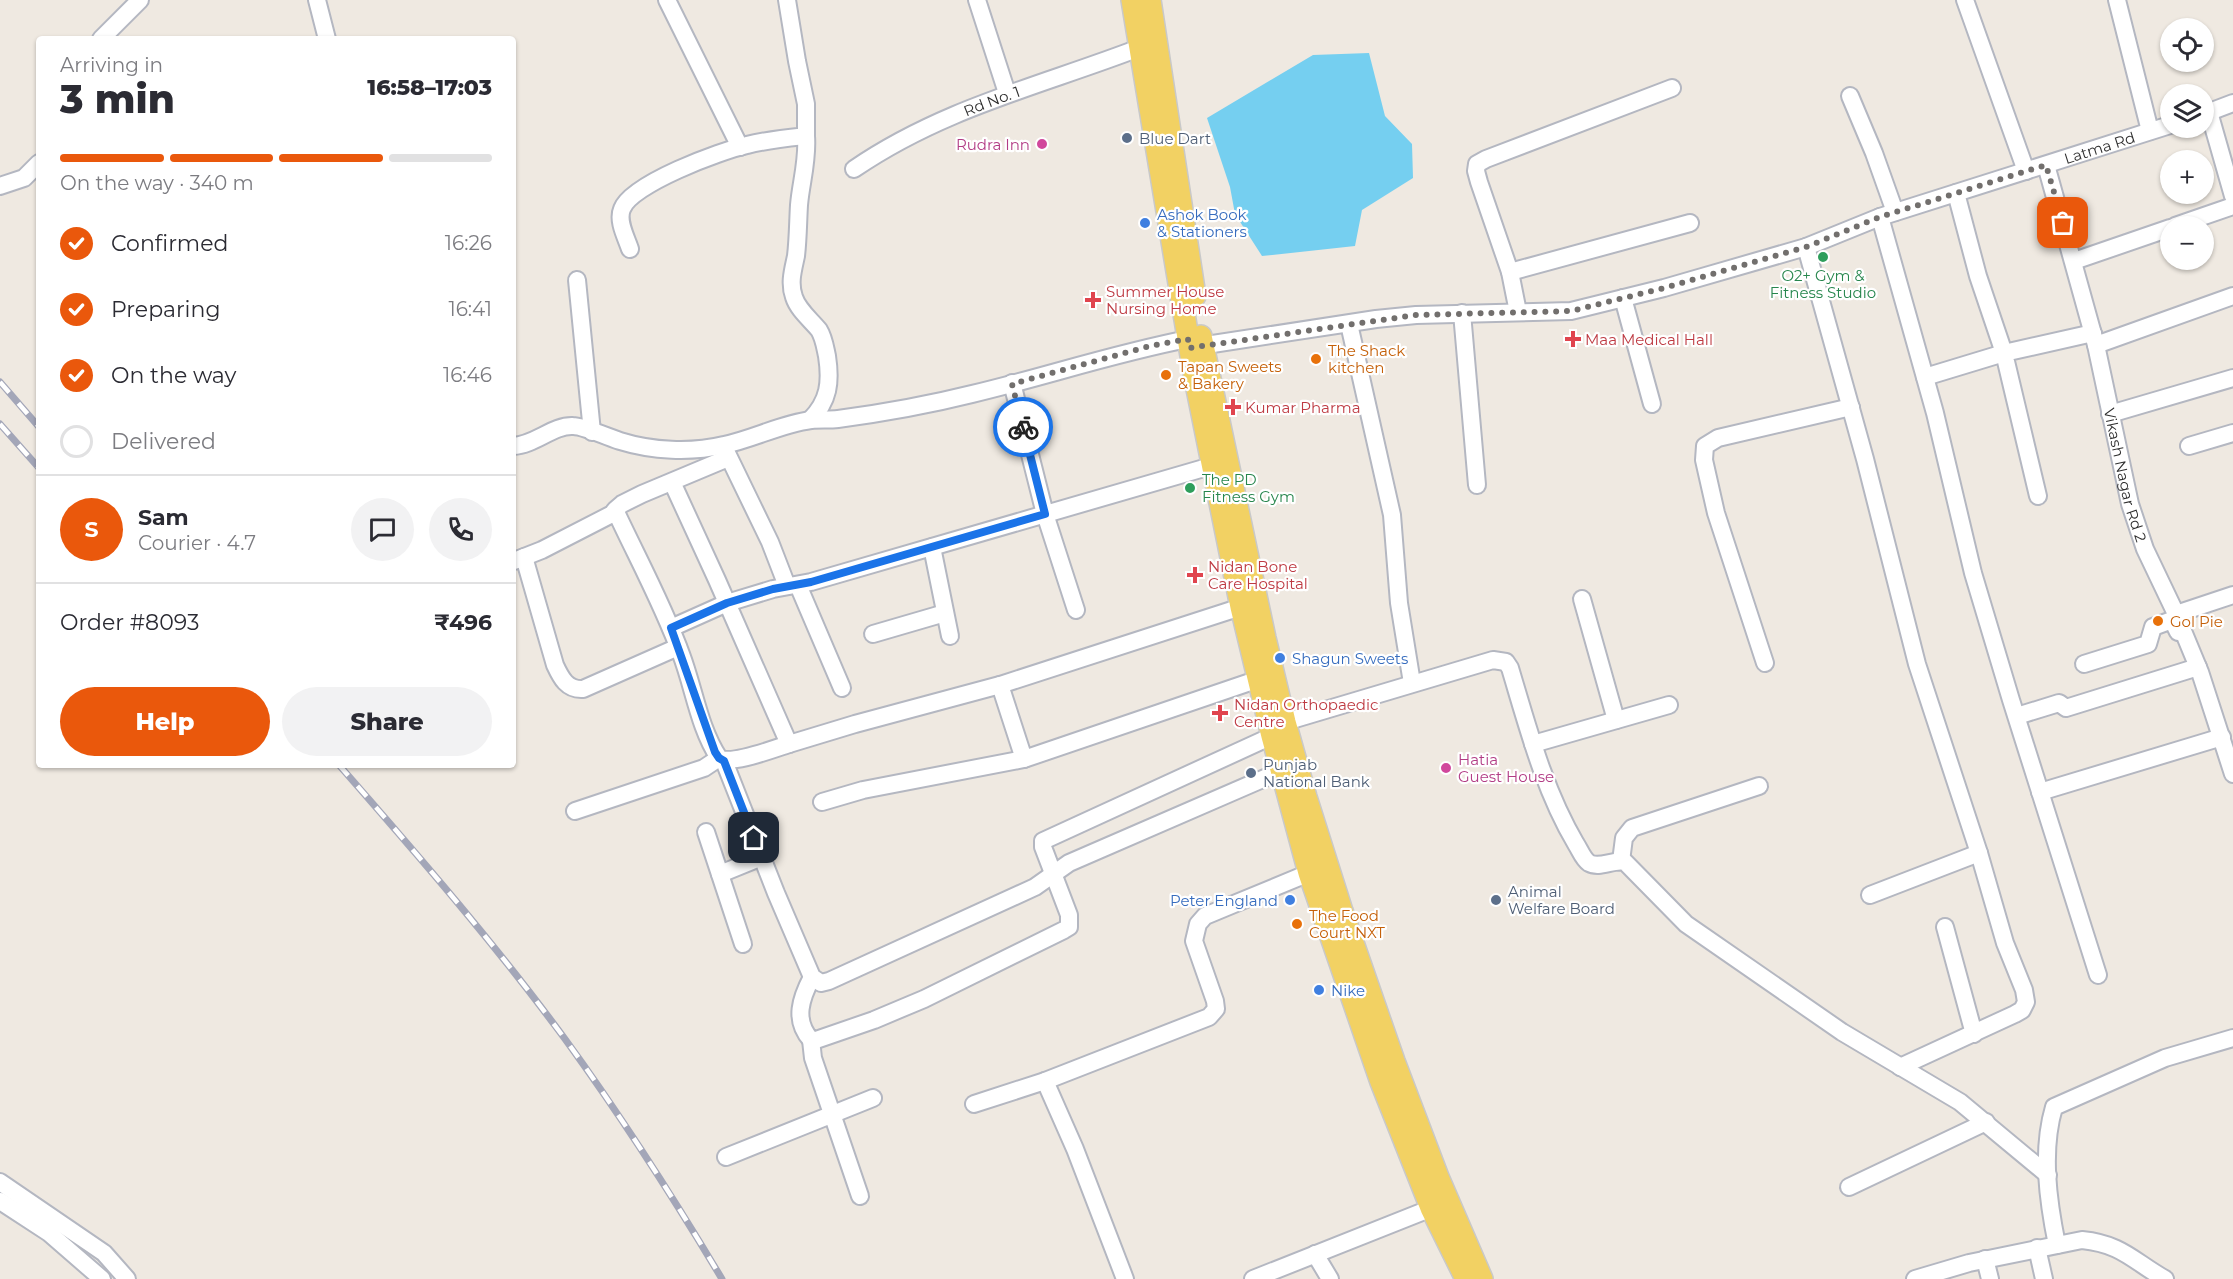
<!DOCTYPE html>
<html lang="en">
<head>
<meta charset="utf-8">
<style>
  body { margin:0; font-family:Montserrat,sans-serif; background:#f2f2f3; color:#2b2b33; height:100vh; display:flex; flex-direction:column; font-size:22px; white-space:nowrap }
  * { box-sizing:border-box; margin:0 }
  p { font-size:20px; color:#7c7c81 }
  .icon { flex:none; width:33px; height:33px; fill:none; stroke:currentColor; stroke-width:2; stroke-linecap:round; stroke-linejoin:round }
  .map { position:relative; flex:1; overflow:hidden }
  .panel { position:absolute; left:36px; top:36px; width:480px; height:732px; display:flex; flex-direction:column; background:#fff; border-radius:6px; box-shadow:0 2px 4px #0004 }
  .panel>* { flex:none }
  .tools { position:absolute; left:2160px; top:18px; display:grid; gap:12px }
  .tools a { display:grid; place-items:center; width:54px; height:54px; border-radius:50%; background:#fff; box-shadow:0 2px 4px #0004; font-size:30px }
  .pin { position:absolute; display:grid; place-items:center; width:51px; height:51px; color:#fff; margin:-26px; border-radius:12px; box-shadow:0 3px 9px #0006 }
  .courier { position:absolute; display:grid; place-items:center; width:60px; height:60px; margin:-30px; border:4px solid #1a73e8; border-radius:50%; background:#fff; color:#222; box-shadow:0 2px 8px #0007 }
  .summary em { font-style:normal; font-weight:800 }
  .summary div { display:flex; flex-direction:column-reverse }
  .summary { display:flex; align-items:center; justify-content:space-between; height:102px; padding:0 24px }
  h1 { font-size:39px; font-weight:800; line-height:45px }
  .bar { display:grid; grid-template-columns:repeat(4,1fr); gap:9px 6px; align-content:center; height:72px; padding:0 24px }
  .bar i { height:8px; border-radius:4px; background:#e1e1e2 }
  .bar .active { background:#ea580c }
  .bar p { grid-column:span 4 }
  .line { display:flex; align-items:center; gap:15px; padding:0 24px; border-top:2px solid #e1e1e2 }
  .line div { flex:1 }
  .round { display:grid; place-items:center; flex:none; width:63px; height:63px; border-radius:32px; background:#f2f2f3 }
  ol { padding:0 24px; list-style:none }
  li { display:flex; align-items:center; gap:18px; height:66px }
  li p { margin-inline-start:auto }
  li .icon { padding:6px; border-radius:50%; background:#ea580c; color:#fff; stroke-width:4 }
  li:last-child { color:#7c7c81 }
  li i { width:33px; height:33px; border:3px solid #e1e1e2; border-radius:50% }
  .button { display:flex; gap:12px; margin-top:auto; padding:12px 24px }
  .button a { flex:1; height:69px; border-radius:36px; background:#ea580c; color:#fff; font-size:24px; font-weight:800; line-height:69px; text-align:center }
  .button a+a { background:#f2f2f3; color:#2b2b33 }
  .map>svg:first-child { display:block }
  .water { fill:#75cff0 }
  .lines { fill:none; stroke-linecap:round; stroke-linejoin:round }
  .minor-casing { stroke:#b4b7c1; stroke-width:20 }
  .major-casing { stroke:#c9c9c9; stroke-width:24 }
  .minor { stroke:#fff; stroke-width:16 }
  .major { stroke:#f2d163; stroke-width:21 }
  .rail-casing { stroke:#a3a6b8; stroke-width:7 }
  .rail { stroke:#fff; stroke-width:4.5; stroke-dasharray:14; stroke-linecap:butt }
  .done { stroke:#726f6d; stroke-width:6; stroke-dasharray:0 10.8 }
  .route { stroke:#1a73e8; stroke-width:8 }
  .service-dot { fill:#5c6f8a; stroke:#fff; stroke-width:2 }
  .hotel-dot { fill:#d1479c; stroke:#fff; stroke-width:2 }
  .shop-dot { fill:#3f7fe0; stroke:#fff; stroke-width:2 }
  .leisure-dot { fill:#2e9e5b; stroke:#fff; stroke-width:2 }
  .health-dot { fill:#e0444e; stroke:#fff; stroke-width:2 }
  .food-dot { fill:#e8710a; stroke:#fff; stroke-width:2 }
  .labels { text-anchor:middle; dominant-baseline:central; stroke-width:4.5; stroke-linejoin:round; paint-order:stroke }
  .street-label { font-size:15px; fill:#2e2e2e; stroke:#fff }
  .service-label { font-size:15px; fill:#4e5e75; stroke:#fff; text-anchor:start }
  .hotel-label { font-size:15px; fill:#b23c85; stroke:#fff; text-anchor:end }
  .shop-label { font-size:15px; fill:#366cbe; stroke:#fff; text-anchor:start }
  .leisure-label { font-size:15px; fill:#27864d; stroke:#fff }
  .health-label { font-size:15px; fill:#be3a42; stroke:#fff; text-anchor:start }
  .food-label { font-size:15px; fill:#c56008; stroke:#fff; text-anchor:start }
</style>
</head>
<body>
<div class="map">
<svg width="2233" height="1279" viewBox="0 0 2233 1279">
  <rect width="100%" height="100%" fill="#efe9e1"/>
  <path class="water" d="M 1369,53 L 1385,116 L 1412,144 L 1413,178 L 1362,210 L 1355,246 L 1262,256 L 1235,214 L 1230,187 L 1207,118 L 1313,55 Z"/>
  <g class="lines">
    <g class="minor-casing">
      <g id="minor">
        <path d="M 317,0 L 327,39"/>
        <path d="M 667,0 L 740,147"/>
        <path d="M 977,0 L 1007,93"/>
        <path d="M 1965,0 L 2026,171"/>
        <path d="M 2117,0 L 2150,131"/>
        <path d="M 101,39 L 140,0"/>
        <path d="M 1850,96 L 1874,153 L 1895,212"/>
        <path d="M 2209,112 L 2233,196"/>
        <path d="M 2204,114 L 2233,103"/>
        <path d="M 806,136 C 808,160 801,182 799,205 C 798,222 798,239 796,256 C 793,270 789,283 794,297 C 798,310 811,320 819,330 C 824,338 825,347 827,356 C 831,382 829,401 810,420"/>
        <path id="s1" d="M 2046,165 L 2096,345 L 2130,504 L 2145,549 L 2176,614 L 2200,672 L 2233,774"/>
        <path id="s2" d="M 854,169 C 943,108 1040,86 1139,48"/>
        <path d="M 0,186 L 24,178 L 39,163"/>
        <path d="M 1880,217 L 1935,413 L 1973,573 L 2011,700 L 2098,975"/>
        <path d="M 2175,226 L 2233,206"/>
        <path d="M 1806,247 L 1865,459 L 1917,664 L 1979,853 L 2005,943 L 2024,990 L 2026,1002 L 2022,1010 L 2015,1014 L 1900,1067"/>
        <path d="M 630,249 C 626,237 617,221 622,209 C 631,184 720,151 747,145 C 766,140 787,138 806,136 L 806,104 L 797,61 L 787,0"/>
        <path d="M 2074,261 L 2170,228"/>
        <path d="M 1510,272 L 1690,223"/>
        <path d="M 577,280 L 592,432"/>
        <path d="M 1623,298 L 1652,404"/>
        <path d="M 1518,312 L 1510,272 L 1479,182 L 1476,171 L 1477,164 L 1486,159 L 1672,88"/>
        <path d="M 1462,313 L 1477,485"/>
        <path d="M 1349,324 L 1392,515 L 1399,603 L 1412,683"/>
        <path d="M 2096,345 L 2233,296"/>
        <path id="s3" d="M 1193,347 L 1376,319 L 1416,315 L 1571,311 L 1664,288 L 1806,247 L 1880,217 L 2170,125"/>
        <path d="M 1925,377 L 2004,353 L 1978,276 L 1956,193"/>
        <path d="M 1012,383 L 1045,514 L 1076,610"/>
        <path d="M 2110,414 L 2233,378"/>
        <path d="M 513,446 C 535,445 553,425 573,426 C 583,426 608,437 620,441 C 652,451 691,453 724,445 C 753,439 781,424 811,420 C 820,419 829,420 838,419 C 883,413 928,405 972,394 C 1044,377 1115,353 1188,339"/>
        <path d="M 2189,446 L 2233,433"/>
        <path d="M 725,449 L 770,542 L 787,586"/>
        <path d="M 672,482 L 717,580 L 789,744 C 773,749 732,765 719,758 C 699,728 694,688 681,654 C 663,605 638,559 616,512 L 615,510 L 622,504 L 642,494 L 728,458"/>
        <path d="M 2038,496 L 2004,353 L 2093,333"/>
        <path d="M 932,547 L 950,636"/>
        <path d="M 524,557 L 555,665 C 561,678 567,690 583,689 L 678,647"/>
        <path d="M 514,561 L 542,550 L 616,512"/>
        <path d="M 798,585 L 842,688"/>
        <path d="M 1582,599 L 1616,720"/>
        <path d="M 2176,614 L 2233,595"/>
        <path d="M 671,628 L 727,603 L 773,589 L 811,582 L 1211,466"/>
        <path d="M 873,634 L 945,613"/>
        <path d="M 1765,663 L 1716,513 L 1704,460 L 1705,446 L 1718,438 L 1851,407"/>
        <path d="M 2084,664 L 2148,644 L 2153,627 L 2172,620 L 2178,632"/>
        <path d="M 1000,685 L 1024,759"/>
        <path d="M 2017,716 L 2059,703 L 2066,708 L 2198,667"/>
        <path d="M 1285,722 L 1493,660 L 1506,662 L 1510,668 C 1528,728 1544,790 1576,844 C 1580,850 1583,859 1589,863 C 1600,869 1613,859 1625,862 L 1686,924 L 1842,1032 L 1960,1102 L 2048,1175"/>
        <path d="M 789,744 L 855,724 L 1000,685 L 1241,607"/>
        <path d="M 1533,744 L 1669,705"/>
        <path d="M 724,761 L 776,893 L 812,977 L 821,983 L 829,981 L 1035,887 L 1069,863 L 1281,771"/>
        <path d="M 2040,792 L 2222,737"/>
        <path d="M 822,802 L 863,790 L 1024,759 L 1259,679"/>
        <path d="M 575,811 L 704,768 L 719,758"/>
        <path d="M 706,832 L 743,944"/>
        <path d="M 1621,861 L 1624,838 L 1632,828 L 1759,786"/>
        <path d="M 720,874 L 762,857"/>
        <path d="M 1870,895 L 1979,853"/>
        <path d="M 1945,927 L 1974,1034"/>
        <path d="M 812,977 C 801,998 793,1020 811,1040 L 816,1040 L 874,1020 L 924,999 L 1064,930 L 1069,927 L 1069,915 L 1043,847 L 1043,841 L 1272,736"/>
        <path d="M 811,1040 L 813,1058 L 860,1196"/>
        <path d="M 1045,1081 L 1075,1149 L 1125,1279"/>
        <path d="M 974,1104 L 1045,1081 L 1209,1017 L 1216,1009 L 1215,1001 L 1194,941 L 1198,924 L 1205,916 L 1309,873"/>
        <path d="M 726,1157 L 873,1098"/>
        <path d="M 0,1182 L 104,1253 L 127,1279"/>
        <path d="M 1849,1187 L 1986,1122"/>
        <path d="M 0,1201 L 49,1233 L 102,1279"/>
        <path d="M 2057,1245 C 2048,1201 2041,1151 2054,1107 L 2165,1058 L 2233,1038"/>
        <path d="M 2037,1248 L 2044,1279"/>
        <path d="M 1315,1254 L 1330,1279"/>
        <path d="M 1985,1259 L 1990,1279"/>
        <path d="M 1253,1279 L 1442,1204"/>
        <path d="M 1915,1279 L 1969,1263 L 2082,1240 C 2122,1244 2133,1261 2165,1279"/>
      </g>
    </g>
    <g class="major-casing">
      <path id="major" d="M 1132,0 L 1194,374 L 1241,607 L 1272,736 L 1309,873 L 1381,1082 L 1431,1208 L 1466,1279
        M 1150,0 L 1195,296
        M 1201,336 L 1265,638 L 1285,722 L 1306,797 L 1342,911 L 1394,1061 L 1438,1177 L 1482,1279"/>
    </g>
    <use href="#minor" class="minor"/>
    <use href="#major" class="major"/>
    <g class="rail-casing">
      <path id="rail" d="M 0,382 L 39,427
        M 0,424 L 39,468
        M 339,765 C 417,854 495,944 565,1039 C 621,1116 673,1197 722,1279"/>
    </g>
    <use href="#rail" class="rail"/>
  </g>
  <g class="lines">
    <path class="done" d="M 1023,427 L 1012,384 L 1150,346 L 1188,339 L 1189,348 L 1416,315 L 1571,311 L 1664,288 L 1806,247 L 1880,217 L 2046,165 L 2063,223"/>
    <path class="route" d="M 754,838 L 724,761 L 719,758 L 715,752 L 671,628 L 727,603 L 773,589 L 811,582 L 1045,514 L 1023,427"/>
  </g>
  <g class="service-dot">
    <circle cx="1127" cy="138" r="6"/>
    <circle cx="1251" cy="773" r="6"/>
    <circle cx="1496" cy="900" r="6"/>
  </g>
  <g class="hotel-dot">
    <circle cx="1042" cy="144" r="6"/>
    <circle cx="1446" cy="768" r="6"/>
  </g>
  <g class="shop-dot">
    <circle cx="1145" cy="223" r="6"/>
    <circle cx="1280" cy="658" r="6"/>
    <circle cx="1290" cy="900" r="6"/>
    <circle cx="1319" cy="990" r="6"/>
  </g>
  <g class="leisure-dot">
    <circle cx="1823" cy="257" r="6"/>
    <circle cx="1190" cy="488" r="6"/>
  </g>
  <g class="health-dot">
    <path d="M1090 291h6v6h6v6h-6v6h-6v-6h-6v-6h6z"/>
    <path d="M1570 330h6v6h6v6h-6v6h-6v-6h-6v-6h6z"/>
    <path d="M1230 398h6v6h6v6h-6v6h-6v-6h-6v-6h6z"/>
    <path d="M1192 566h6v6h6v6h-6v6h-6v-6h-6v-6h6z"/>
    <path d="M1217 704h6v6h6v6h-6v6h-6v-6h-6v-6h6z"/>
  </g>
  <g class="food-dot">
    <circle cx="1316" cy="359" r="6"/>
    <circle cx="1166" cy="375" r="6"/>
    <circle cx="2158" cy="621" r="6"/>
    <circle cx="1297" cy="924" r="6"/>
  </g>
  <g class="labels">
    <g class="street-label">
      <text stroke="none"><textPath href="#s2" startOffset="154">Rd No. 1</textPath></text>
      <text stroke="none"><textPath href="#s3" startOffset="934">Latma Rd</textPath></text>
      <text stroke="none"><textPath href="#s1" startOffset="320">Vikash Nagar Rd 2</textPath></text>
    </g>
    <g class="service-label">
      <text x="1139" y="138">Blue Dart</text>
      <text x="1263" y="764">Punjab<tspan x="1263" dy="17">National Bank</tspan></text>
      <text x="1508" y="891">Animal<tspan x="1508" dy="17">Welfare Board</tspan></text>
    </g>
    <g class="hotel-label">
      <text x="1030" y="144">Rudra Inn</text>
      <text x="1458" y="759" text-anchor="start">Hatia<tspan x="1458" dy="17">Guest House</tspan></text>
    </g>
    <g class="shop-label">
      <text x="1157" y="214">Ashok Book<tspan x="1157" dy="17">&amp; Stationers</tspan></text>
      <text x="1292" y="658">Shagun Sweets</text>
      <text x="1278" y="900" text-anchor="end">Peter England</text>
      <text x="1331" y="990">Nike</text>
    </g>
    <g class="leisure-label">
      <text x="1823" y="275">O2+ Gym &amp;<tspan x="1823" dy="17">Fitness Studio</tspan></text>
      <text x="1202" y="479" text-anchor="start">The PD<tspan x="1202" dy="17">Fitness Gym</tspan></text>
    </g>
    <g class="health-label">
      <text x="1106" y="291">Summer House<tspan x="1106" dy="17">Nursing Home</tspan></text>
      <text x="1585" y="339">Maa Medical Hall</text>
      <text x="1245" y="407">Kumar Pharma</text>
      <text x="1208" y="566">Nidan Bone<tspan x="1208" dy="17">Care Hospital</tspan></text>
      <text x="1234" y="704">Nidan Orthopaedic<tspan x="1234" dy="17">Centre</tspan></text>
    </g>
    <g class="food-label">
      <text x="1328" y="350">The Shack<tspan x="1328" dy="17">kitchen</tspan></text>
      <text x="1178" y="366">Tapan Sweets<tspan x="1178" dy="17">&amp; Bakery</tspan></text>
      <text x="2170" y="621">Gol Pie</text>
      <text x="1309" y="915">The Food<tspan x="1309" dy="17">Court NXT</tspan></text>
    </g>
  </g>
</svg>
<div class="tools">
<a><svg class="icon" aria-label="locate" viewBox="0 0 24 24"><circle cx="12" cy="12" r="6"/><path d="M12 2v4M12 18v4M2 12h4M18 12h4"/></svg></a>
<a><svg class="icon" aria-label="layers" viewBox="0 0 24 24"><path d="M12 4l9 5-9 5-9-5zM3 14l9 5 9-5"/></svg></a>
<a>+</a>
<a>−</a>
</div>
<div class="pin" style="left:2063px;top:223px;background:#ea580c"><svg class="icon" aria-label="bag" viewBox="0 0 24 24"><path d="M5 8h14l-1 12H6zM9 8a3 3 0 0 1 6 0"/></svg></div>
<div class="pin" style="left:754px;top:838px;background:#1f2937"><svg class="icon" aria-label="home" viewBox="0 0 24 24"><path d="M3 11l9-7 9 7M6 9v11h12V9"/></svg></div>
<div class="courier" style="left:1023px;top:427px"><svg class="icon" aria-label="bike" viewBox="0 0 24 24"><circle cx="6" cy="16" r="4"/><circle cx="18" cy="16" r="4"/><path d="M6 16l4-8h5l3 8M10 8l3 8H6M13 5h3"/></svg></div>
<section class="panel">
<div class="summary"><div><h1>3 min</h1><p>Arriving in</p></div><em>16:58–17:03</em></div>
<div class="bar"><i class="active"></i><i class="active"></i><i class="active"></i><i></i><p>On the way · 340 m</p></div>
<ol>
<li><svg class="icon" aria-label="check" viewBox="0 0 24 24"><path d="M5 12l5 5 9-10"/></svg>Confirmed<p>16:26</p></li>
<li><svg class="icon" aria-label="check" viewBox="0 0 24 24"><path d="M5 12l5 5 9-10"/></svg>Preparing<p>16:41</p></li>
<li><svg class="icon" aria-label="check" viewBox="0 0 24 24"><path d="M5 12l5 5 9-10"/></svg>On the way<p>16:46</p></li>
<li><i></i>Delivered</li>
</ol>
<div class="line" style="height:108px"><b class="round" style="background:#ea580c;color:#fff">S</b><div><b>Sam</b><p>Courier · 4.7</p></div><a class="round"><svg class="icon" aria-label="chat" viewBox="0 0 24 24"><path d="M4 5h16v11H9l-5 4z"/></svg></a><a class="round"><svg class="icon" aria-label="phone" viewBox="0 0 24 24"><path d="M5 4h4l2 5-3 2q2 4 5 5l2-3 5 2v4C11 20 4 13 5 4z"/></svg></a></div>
<div class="line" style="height:78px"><div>Order #8093</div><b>₹496</b></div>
<div class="button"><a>Help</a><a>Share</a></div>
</section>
</div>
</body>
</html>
